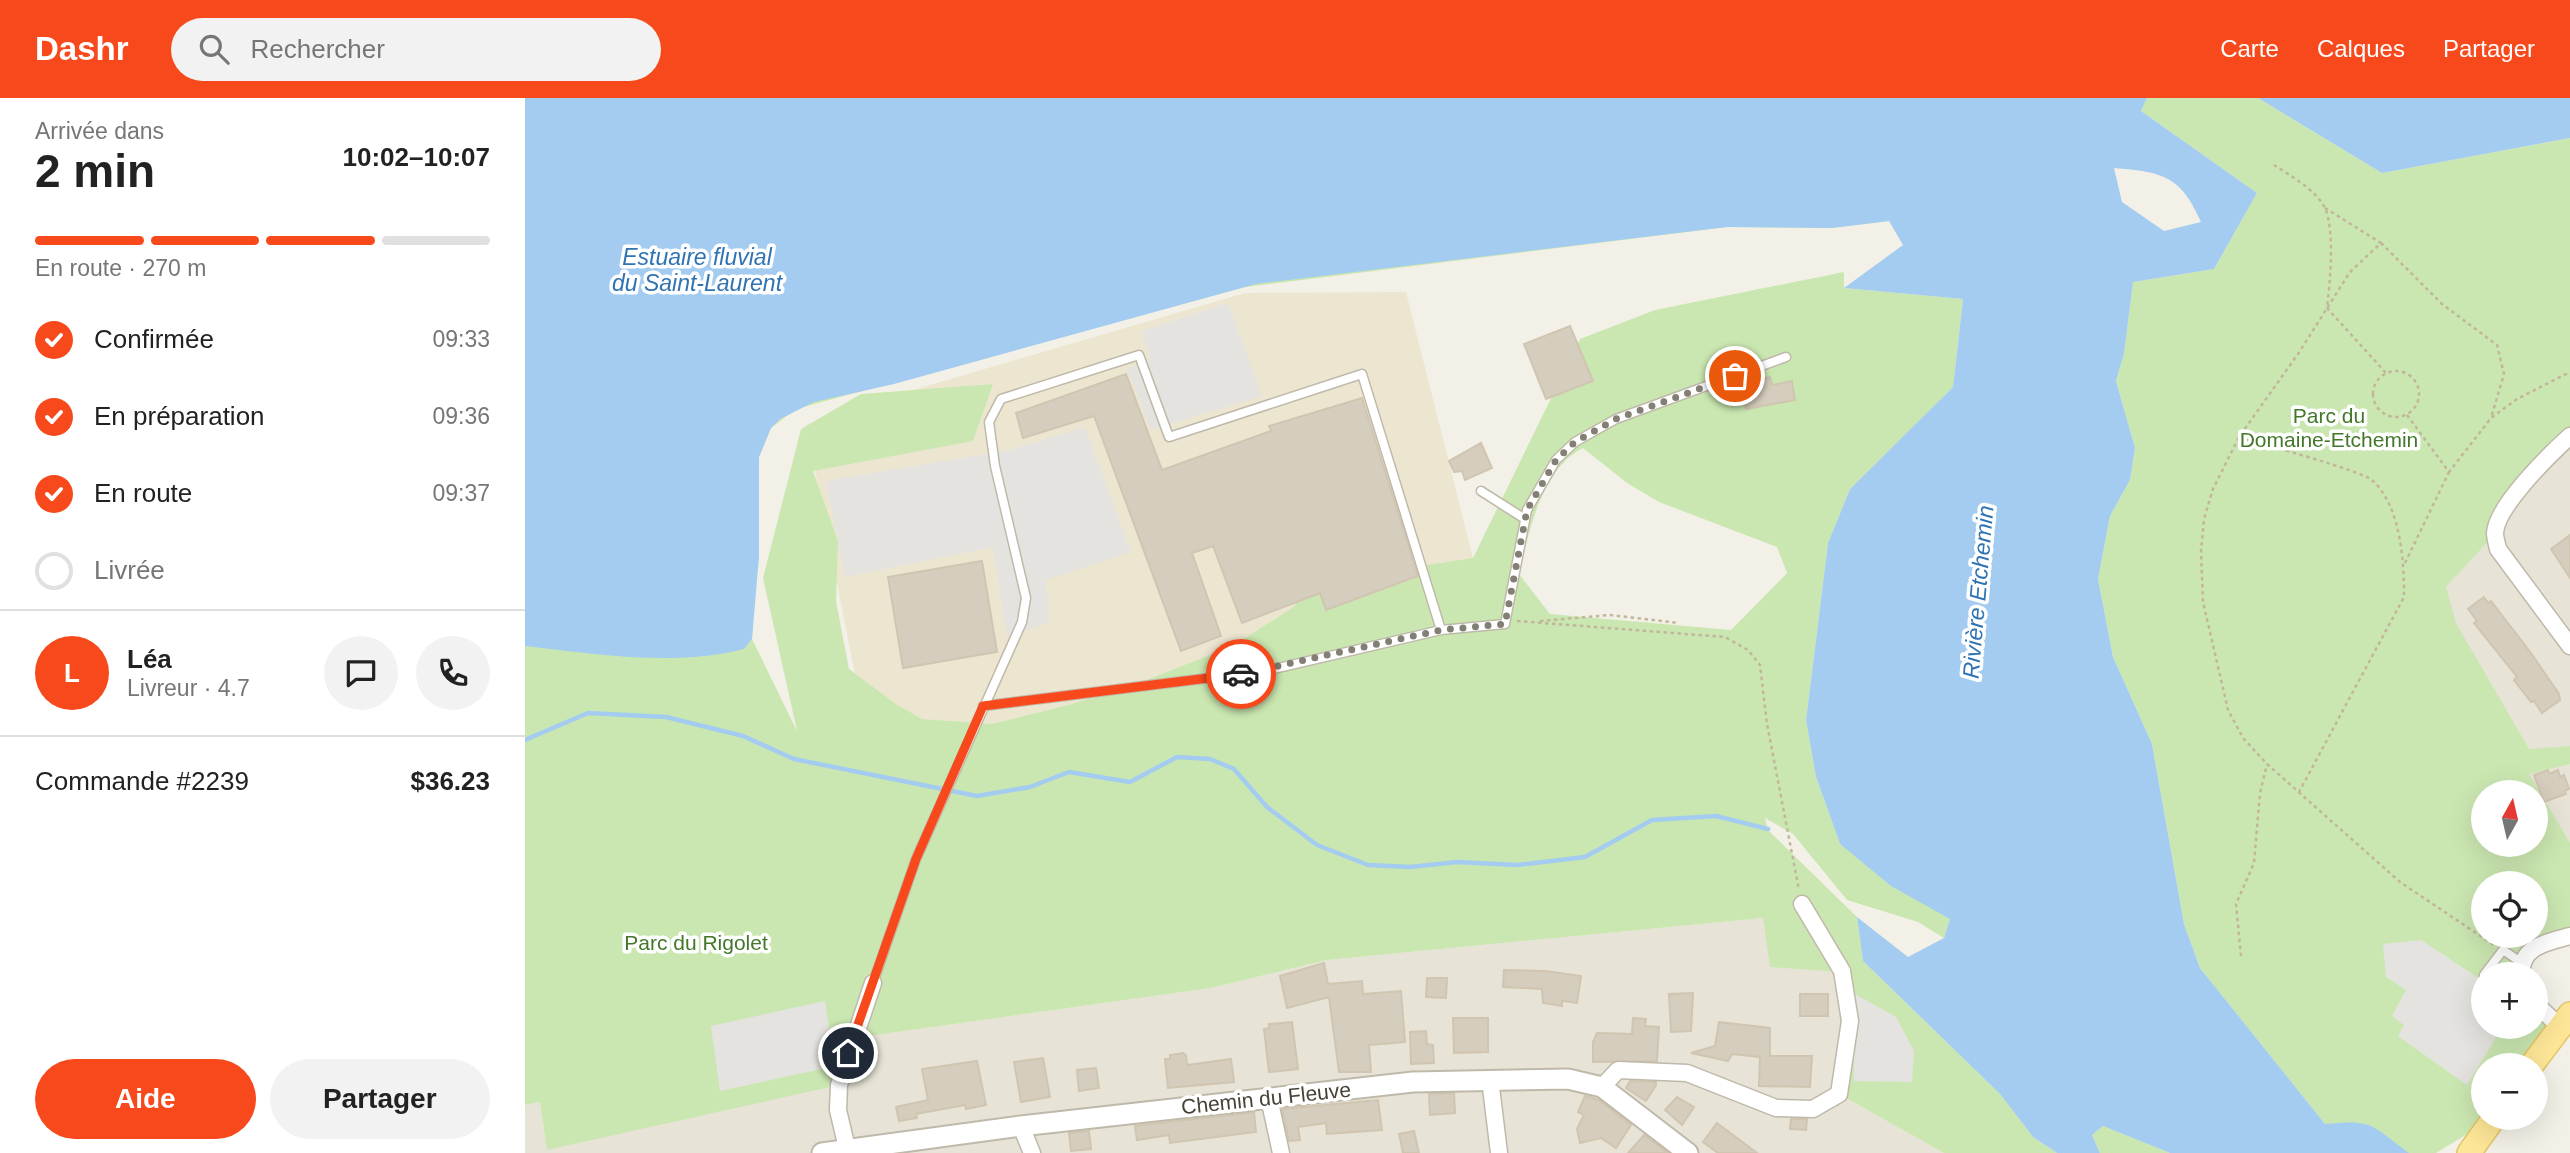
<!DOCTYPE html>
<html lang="fr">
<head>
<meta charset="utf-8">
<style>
  body { margin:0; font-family:Arial,sans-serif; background:#f2f2f2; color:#222; height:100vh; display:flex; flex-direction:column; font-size:26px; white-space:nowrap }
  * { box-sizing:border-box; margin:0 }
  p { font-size:23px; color:#767676 }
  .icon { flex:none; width:38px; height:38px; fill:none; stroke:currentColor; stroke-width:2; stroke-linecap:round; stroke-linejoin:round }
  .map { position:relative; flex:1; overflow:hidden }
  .details { display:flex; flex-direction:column; background:#fff; width:525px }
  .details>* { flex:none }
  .needle { width:46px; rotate:8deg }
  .controls { position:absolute; left:1946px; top:682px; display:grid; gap:14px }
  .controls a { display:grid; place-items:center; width:77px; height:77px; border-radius:50%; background:#fff; box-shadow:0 7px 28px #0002; font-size:35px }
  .pin { position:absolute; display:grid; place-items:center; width:60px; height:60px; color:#fff; margin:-30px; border:4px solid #fff; border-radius:50%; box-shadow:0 2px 7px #0007 }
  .courier { position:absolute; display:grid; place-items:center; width:70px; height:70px; margin:-35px; border:5px solid #f7491b; border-radius:50%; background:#fff; color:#222; box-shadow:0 2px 9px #0007 }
  .overview em { font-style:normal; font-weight:800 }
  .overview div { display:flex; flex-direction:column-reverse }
  .overview { display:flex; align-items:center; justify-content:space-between; height:119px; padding:0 35px }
  h1 { font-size:46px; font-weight:800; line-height:52px }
  .bar { display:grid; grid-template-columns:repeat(4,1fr); gap:10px 7px; align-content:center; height:84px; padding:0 35px }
  .bar i { height:9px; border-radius:5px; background:#e0e0e0 }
  .bar .on { background:#f7491b }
  .bar p { grid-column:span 4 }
  .line { display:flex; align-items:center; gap:18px; padding:0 35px; border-top:2px solid #e0e0e0 }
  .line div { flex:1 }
  .round { display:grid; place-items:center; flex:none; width:74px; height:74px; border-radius:37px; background:#f2f2f2 }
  ol { padding:0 35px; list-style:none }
  li { display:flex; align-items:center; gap:21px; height:77px }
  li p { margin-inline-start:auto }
  li .icon { padding:7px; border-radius:50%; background:#f7491b; color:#fff; stroke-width:4 }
  li:last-child { color:#767676 }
  li i { width:38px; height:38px; border:4px solid #e0e0e0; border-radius:50% }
  .cta { display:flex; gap:14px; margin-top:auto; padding:14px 35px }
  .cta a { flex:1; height:80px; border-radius:42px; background:#f7491b; color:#fff; font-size:28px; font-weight:800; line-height:80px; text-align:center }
  .cta a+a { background:#f2f2f2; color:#222 }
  header { display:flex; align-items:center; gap:42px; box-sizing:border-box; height:98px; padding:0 35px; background:#f7491b; color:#fff }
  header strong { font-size:33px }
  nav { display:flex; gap:38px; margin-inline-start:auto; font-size:24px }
  .search { width:490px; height:63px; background:#f2f2f2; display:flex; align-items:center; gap:18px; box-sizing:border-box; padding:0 24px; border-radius:38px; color:#767676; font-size:26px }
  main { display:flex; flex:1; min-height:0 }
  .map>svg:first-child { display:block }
  .residential { fill:#e7e3d6 }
  .education { fill:#ece6d1 }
  .green { fill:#cbe7b1; fill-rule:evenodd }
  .parking { fill:#e5e3df }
  .water { fill:#a4ccf0; fill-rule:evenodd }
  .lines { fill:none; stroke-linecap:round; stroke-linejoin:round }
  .stream { stroke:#a4ccf0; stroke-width:4.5 }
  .building { fill:#d5cdbd; stroke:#d0c5b0; stroke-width:2 }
  .service-casing { stroke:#bfb9aa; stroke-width:11 }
  .minor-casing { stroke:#bfb9aa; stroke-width:19 }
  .tertiary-casing { stroke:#bfb9aa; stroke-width:23 }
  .primary-casing { stroke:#e2c466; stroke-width:26 }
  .path { stroke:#c1b69b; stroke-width:2.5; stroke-dasharray:3.5 3.5; stroke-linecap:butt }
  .service { stroke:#fff; stroke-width:8 }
  .minor { stroke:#fff; stroke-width:16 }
  .tertiary { stroke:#fff; stroke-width:19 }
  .primary { stroke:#fde697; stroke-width:23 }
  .done { stroke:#837f74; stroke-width:7; stroke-dasharray:0 12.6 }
  .route { stroke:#f7491b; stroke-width:9 }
  .labels { text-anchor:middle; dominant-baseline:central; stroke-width:7; stroke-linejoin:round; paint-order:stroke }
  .park-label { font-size:21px; fill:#43782a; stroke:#fff }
  .street-label { font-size:21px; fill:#474136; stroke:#fff }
  .water-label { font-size:23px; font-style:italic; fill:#3073b2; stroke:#fff }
</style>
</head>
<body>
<header>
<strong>Dashr</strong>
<div class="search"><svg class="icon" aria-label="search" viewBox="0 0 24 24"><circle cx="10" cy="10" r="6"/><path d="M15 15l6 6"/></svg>Rechercher</div>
<nav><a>Carte</a><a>Calques</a><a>Partager</a></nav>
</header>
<main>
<section class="details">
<div class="overview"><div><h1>2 min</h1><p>Arrivée dans</p></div><em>10:02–10:07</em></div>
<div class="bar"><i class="on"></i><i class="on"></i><i class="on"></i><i></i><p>En route · 270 m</p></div>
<ol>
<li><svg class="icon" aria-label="check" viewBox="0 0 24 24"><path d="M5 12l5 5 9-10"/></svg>Confirmée<p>09:33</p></li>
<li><svg class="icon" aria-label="check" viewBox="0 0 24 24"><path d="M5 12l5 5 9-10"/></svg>En préparation<p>09:36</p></li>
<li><svg class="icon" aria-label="check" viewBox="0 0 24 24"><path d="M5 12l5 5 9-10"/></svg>En route<p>09:37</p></li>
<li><i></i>Livrée</li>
</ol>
<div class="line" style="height:126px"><b class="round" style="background:#f7491b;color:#fff">L</b><div><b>Léa</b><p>Livreur · 4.7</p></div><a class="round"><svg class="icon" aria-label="chat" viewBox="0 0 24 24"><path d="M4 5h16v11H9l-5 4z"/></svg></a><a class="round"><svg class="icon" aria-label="phone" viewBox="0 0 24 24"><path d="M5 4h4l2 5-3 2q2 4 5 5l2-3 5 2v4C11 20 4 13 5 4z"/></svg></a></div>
<div class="line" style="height:91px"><div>Commande #2239</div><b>$36.23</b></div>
<div class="cta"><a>Aide</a><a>Partager</a></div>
</section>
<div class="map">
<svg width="2045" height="1055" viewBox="0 0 2045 1055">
  <rect width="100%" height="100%" fill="#f3f1e7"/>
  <path class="residential" d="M 2045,338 L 2045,770 L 2011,695 L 1906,505 L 1970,436 L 1973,423 Z
    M 1238,820 L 1317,873 L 1325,923 L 1314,996 L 1419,1055 L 0,1055 L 0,1007 L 15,1004 L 22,1051 L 329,940 L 686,890 L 802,862 Z"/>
  <path class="education" d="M 881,194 L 967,535 L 535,632 L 342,638 L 284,342 L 326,310 L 720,195 Z"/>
  <path class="green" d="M 0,0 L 1364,123 L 1307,130 L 1202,129 L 720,189 L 271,311 L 246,330 L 234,359 L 227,541 L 272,633 L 238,480 L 276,331 L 336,296 L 468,286 L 448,343 L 288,373 L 313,443 L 311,503 L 324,571 L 371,606 L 397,621 L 467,626 L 547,606 L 619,583 L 708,548 L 770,508 L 778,486 L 948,460 L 1055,241 L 1130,212 L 1319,174 L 1319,190 L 1438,201 L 1428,289 L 1325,391 L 1303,445 L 1281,622 L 1291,679 L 1315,746 L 1425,821 L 1419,840 L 1393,824 L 1322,802 L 1268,736 L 1240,720 L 1243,732 L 1332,819 L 1338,863 L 1475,996 L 1508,1039 L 1532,1055 L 1419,1055 L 1314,996 L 1325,924 L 1317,874 L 1245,869 L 1238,820 L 802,862 L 686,890 L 329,940 L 314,987 L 22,1052 L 15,1004 L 0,1007 ZM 1058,350 L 1102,385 L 1134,404 L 1252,449 L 1262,475 L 1206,532 L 1025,516 L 994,476 C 1004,434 1016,371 1058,350 Z
    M 1622,0 L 1733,0 L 1857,75 L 2045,40 L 2045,338 L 2009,374 L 1970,436 L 1921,489 L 1931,525 L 2004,651 L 2045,648 L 2045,666 L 2004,676 L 2045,745 L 2045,838 L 2017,846 L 1997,877 L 1958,877 L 1958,929 L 2011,929 L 2011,905 L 2041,920 L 2006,968 L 1958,968 L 1958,1020 L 1967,1021 L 1911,1055 L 1872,1055 L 1800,1026 L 1675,870 L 1659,826 L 1627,646 L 1588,559 L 1573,481 L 1585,418 L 1605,382 L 1610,350 L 1591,283 L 1599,256 L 1608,184 L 1689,171 L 1732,95 L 1616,13 ZM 1958,695 L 2011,695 L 2011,747 L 1958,747 ZM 1958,786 L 2011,786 L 2011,838 L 1958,838 Z
    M 1578,1028 L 1645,1055 L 1575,1055 L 1567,1037 Z"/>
  <path class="parking" d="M 703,205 L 737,298 L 626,332 L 602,271 L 625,262 L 617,233 Z
    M 560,329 L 606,454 L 521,482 L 524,524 L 482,539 L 468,449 L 320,479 L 301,383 L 485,352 Z
    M 1896,842 L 1958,883 L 1958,929 L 1977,929 L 1942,987 L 1873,938 L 1879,927 L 1867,918 L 1881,892 L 1861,879 L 1858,846 Z
    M 1328,895 L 1371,919 L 1389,953 L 1387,984 L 1329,983 Z
    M 300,903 L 310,968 L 195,993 L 186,928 Z"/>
  <path class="water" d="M 0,0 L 1622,0 L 1616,13 L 1732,95 L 1689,171 L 1608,184 L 1599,256 L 1591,283 L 1610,350 L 1605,382 L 1585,418 L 1573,481 L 1588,559 L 1627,646 L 1659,826 L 1675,870 L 1800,1026 C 1849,1021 1846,1027 1884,1055 L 1645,1055 L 1578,1028 L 1567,1037 L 1575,1055 L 1532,1055 L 1508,1039 L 1475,996 L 1338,863 L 1332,819 L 1383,859 L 1419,840 L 1425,821 L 1366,788 L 1315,746 L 1291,679 L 1281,622 L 1303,445 L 1325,391 L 1428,289 L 1438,201 L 1319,190 L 1378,147 L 1364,123 L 1307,130 L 1202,129 L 731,186 L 369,286 L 289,304 L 255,321 L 246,330 L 234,359 L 234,459 L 227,541 L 219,551 C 150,569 71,556 0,548 ZM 1589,70 C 1638,74 1656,78 1676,124 L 1639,133 L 1597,104 Z
    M 1733,0 L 2045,0 L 2045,40 L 1857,75 Z"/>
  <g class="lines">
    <path class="stream" d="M 0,642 L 63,615 L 141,619 L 218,638 L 269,661 L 452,698 L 505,689 L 544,674 L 605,684 L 652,659 L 685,661 L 709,671 L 742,709 L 792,747 L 843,767 L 885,769 L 932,764 L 992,767 L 1060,759 L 1127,722 L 1191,718 L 1243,731"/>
  </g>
  <path class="building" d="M 1045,228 L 1068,283 L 1021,301 L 999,246 Z
    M 601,276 L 637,372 L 746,333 L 744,328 L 837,300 L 893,478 L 801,512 L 795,495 L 717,525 L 688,448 L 667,455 L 696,538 L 656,553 L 569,318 L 498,340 L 491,315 Z
    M 1245,279 L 1247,287 L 1267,283 L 1270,302 L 1221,311 L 1217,285 Z
    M 956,345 L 967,370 L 940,382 L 937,373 L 929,374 L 924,363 Z
    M 2045,437 L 2045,480 L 2026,451 Z
    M 457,463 L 472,554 L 378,570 L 363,479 Z
    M 1959,499 L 1963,505 L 1966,503 L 2006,555 L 2034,596 L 2035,602 L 2017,615 L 2009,603 L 2006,604 L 1989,582 L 1992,579 L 1949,525 L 1952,523 L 1943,511 Z
    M 2023,672 L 2024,676 L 2033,672 L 2035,679 L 2039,677 L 2044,691 L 2040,693 L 2041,696 L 2019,704 L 2009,677 Z
    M 799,865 L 803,886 L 837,883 L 838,896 L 876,893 L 880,944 L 844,947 L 846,974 L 814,974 L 804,899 L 762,910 L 755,878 Z
    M 979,872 L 1021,873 L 1056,878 L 1052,905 L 1037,903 L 1037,908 L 1018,905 L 1017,891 L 978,889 Z
    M 902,880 L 922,880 L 921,900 L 901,899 Z
    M 1168,895 L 1166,933 L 1146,934 L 1144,896 Z
    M 1275,896 L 1303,896 L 1303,918 L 1275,918 Z
    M 928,920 L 963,920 L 963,954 L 929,955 Z
    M 1108,920 L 1121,921 L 1120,928 L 1134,929 L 1132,963 L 1068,964 L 1068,944 L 1072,935 L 1107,936 Z
    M 767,924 L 773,971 L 744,974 L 739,931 L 744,930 L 744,926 Z
    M 1194,924 L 1245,930 L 1245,958 L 1287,958 L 1285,989 L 1234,988 L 1235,959 L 1207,956 L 1203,963 L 1166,955 L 1190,948 Z
    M 901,933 L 902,946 L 908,947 L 909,965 L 886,966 L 885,934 Z
    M 658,955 L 661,957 L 662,967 L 706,961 L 709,984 L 643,990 L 640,961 L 645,961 L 645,957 Z
    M 518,960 L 525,999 L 496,1004 L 489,964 Z
    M 452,963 L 461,1007 L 441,1011 L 440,1007 L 391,1016 L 392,1020 L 374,1023 L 371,1009 L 403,1002 L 397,971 Z
    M 571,970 L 574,990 L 554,993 L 552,972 Z
    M 1105,983 L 1131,984 L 1131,987 L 1121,1003 L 1101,990 Z
    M 929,995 L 930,1015 L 905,1017 L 904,996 Z
    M 1060,998 L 1074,1002 L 1106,1027 L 1091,1050 L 1076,1040 L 1055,1045 L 1052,1031 L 1059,1017 L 1053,1014 Z
    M 1152,999 L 1169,1009 L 1157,1027 L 1140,1012 Z
    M 853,1002 L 857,1032 L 802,1036 L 801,1025 L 773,1029 L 775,1042 L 764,1043 L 757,1011 Z
    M 729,1014 L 731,1034 L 645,1045 L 644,1037 L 612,1042 L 610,1028 Z
    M 1266,1021 L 1282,1021 L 1281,1032 L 1265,1031 Z
    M 1192,1025 L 1232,1055 L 1193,1055 L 1178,1044 Z
    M 564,1033 L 566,1051 L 546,1053 L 544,1035 Z
    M 889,1033 L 894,1055 L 878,1055 L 874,1036 Z
    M 1119,1037 L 1143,1055 L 1103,1055 Z"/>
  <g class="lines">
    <g class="service-casing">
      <path id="service" d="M 956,393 L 1000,421
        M 458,608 L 740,573 L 916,532 L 980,526 L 1002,412 L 1031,362 L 1050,344 L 1091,321 L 1261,259
        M 1959,877 L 1978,852 L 1997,865
        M 348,885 L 391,761 L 497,524 L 501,500 L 470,368 L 464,324 L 476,301 L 614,257 L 644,339 L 837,276 L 916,532"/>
    </g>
    <g class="minor-casing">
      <path id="minor" d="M 2045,338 C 2025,356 1971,409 1970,435 C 1970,440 1972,446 1973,451 L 2045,548
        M 1997,877 C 1994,848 2024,844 2045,838
        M 2011,906 L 2035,929
        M 965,981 L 974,1055
        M 1077,989 L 1093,972 L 1162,975 L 1251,1010 L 1288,1011 L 1314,996 L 1325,923 L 1317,873 L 1277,806
        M 744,1000 L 756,1055
        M 496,1028 L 507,1055
        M 322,1050 L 313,1012 L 314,987 L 348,885"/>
    </g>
    <g class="tertiary-casing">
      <path id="tertiary" d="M 297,1055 L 496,1028 L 888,984 L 1043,981 L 1077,989 L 1163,1055"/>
    </g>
    <g class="primary-casing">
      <path id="primary" d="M 2006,968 L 2045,916
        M 1944,1055 L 1969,1020"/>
    </g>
    <path class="path" d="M 1749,67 C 1766,78 1791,92 1800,110 C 1810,133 1805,185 1802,210 L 1861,275
      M 1800,110 L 1856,145 L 1825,174 L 1773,256 L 1714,339 L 1688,391 L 1679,421 L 1676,453 L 1678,504 L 1703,612 L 1718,640 L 1742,666 L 1875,784 L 1969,847
      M 1856,145 L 1917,206 L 1972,247 L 1979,276 L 1966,320
      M1848 296a23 23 0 1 1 46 0a23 23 0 1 1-46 0Z
      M 1882,317 L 1924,374 L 1966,320 L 1992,301 L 2045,274
      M 1714,339 C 1734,345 1837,373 1847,382 C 1876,408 1879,463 1879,499 L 1774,694
      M 1880,465 L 1924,374
      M 992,523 L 1200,539 L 1223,552 L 1235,567 L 1242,626 L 1274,792
      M 1015,523 L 1085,517 L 1154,525
      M 1716,858 L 1711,806 L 1729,765 L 1735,695 L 1742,666"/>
    <use href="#service" class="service"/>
    <use href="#minor" class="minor"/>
    <use href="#tertiary" class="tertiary"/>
    <use href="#primary" class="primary"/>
  </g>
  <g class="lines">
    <path class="done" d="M 716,576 L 916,532 L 980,526 L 1002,412 L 1031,362 L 1050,344 L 1091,321 L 1210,278"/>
    <path class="route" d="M 323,955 L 391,761 L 458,608 L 716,576"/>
  </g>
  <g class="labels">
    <g class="park-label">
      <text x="1804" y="317">Parc du<tspan x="1804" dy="24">Domaine-Etchemin</tspan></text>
      <text x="171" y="844">Parc du Rigolet</text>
    </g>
    <g class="street-label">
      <text transform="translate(741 1000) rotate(-6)">Chemin du Fleuve</text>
    </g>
    <g class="water-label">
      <text x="172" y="159">Estuaire fluvial<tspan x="172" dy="26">du Saint-Laurent</tspan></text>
      <text transform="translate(1453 494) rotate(-85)">Rivière Etchemin</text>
    </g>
  </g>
</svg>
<div class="controls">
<a><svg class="needle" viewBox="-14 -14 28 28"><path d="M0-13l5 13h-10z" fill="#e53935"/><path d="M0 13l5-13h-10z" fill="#767676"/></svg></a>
<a><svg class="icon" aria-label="locate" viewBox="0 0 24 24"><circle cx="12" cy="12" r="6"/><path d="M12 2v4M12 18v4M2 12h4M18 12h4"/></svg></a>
<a>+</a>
<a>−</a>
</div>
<div class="pin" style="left:1210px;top:278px;background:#ea580c"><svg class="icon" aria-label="bag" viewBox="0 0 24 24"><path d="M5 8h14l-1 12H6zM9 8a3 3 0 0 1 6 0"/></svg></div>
<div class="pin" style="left:323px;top:955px;background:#1f2937"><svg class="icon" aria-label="home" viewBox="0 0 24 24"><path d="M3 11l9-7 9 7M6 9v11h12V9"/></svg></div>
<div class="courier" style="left:716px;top:576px"><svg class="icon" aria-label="car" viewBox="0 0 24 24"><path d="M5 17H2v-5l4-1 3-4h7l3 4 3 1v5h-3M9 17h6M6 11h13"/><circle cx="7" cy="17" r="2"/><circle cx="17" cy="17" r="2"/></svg></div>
</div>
</main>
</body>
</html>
